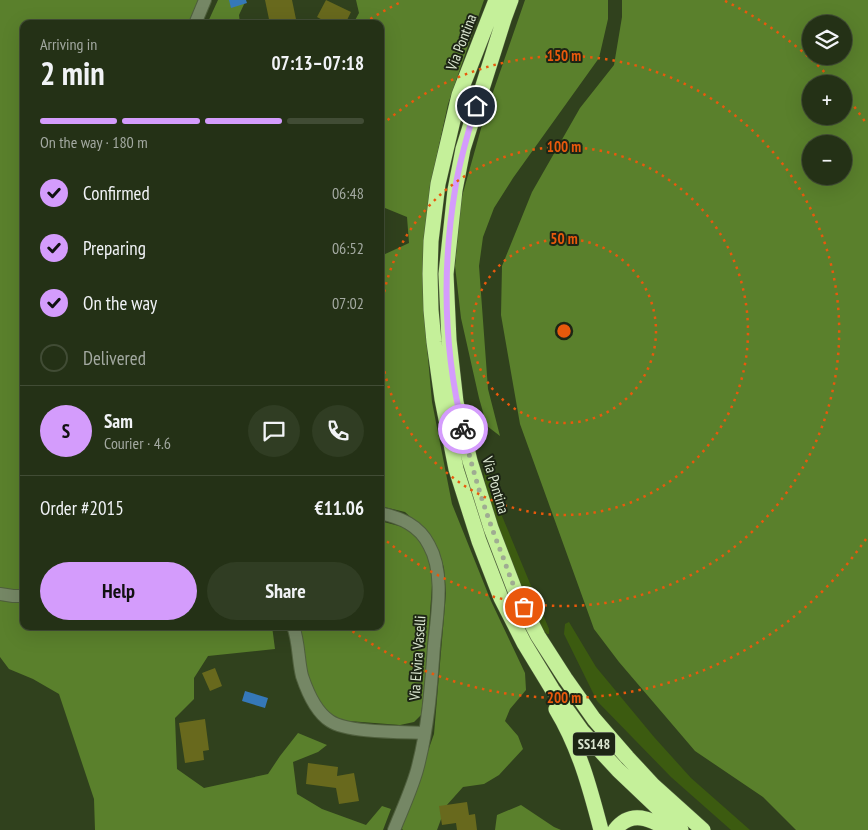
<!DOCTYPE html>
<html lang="en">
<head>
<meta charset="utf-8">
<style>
  body { margin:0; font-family:"PT Sans Narrow",sans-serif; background:#303d23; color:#f1f3f6; height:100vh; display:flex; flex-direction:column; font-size:19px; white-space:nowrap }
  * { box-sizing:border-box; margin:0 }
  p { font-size:16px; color:#a3a9a1 }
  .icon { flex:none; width:28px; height:28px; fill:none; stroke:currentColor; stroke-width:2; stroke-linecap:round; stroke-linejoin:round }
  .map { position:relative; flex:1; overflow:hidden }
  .panel { position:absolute; left:20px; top:20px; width:364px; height:610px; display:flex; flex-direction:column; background:#243116; border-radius:10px; box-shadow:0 5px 20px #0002,0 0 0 1px #414c35 }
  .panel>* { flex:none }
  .buttons { position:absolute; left:802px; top:15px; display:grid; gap:10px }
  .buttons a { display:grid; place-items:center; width:50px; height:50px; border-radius:50%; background:#243116; box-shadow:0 5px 20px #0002,0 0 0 1px #414c35; font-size:25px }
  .pin { position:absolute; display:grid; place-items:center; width:42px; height:42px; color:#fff; margin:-21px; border:2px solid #fff; border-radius:50%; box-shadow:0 1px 5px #0007 }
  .courier { position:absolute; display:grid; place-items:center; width:50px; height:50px; margin:-25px; border:4px solid #d49cfc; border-radius:50%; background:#fff; color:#222; box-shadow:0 1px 6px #0007 }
  .head em { font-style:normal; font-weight:700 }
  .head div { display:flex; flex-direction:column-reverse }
  .head { display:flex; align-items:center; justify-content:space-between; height:85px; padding:0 20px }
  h1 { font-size:32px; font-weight:700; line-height:38px }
  .bar { display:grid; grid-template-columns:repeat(4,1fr); gap:8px 5px; align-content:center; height:60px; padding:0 20px }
  .bar i { height:6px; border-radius:4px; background:#414c35 }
  .bar .active { background:#d49cfc }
  .bar p { grid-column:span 4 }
  .line { display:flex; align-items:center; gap:12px; padding:0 20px; border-top:1px solid #414c35 }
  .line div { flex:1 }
  .round { display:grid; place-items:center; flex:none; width:52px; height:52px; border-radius:26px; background:#303d23 }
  ol { padding:0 20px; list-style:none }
  li { display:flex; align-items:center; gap:15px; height:55px }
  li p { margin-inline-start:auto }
  li .icon { padding:5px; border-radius:50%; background:#d49cfc; color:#111; stroke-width:4 }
  li:last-child { color:#a3a9a1 }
  li i { width:28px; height:28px; border:2px solid #414c35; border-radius:50% }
  .action { display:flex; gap:10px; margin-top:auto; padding:10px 20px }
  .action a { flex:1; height:58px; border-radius:30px; background:#d49cfc; color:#111; font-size:20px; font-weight:700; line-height:58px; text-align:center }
  .action a+a { background:#303d23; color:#f1f3f6 }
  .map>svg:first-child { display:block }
  .green { fill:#3c5b10 }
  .forest { fill:#5a802c; fill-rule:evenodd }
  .water { fill:#3578b8 }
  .building { fill:#68691d }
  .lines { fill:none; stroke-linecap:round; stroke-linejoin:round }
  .minor-casing { stroke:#4f5f3d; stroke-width:14 }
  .highway-casing { stroke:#4f5f3d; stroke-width:16 }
  .minor { stroke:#758765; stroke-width:12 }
  .highway { stroke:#c5f09a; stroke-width:15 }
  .done { stroke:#9fac92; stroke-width:5; stroke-dasharray:0 9 }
  .route { stroke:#d49cfc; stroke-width:6 }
  .ring { fill:none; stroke:#e8590c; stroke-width:2.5; stroke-dasharray:2.5 5 }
  .labels { text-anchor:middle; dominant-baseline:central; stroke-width:4; stroke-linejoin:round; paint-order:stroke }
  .shield { fill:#1d2515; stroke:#a2ac99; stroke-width:1 }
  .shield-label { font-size:14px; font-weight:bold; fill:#dbe6d1 }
  .street-label { font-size:15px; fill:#dbe6d1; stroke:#1d2515 }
  .centre { fill:#e8590c; stroke:#1d2515; stroke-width:2.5 }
  .ring-label { font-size:15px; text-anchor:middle; font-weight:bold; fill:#e8590c; stroke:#1d2515; stroke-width:4; stroke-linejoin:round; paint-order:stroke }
</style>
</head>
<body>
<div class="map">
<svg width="868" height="830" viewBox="0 0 868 830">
  <rect width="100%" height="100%" fill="#30411d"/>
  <path class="green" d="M 484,462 C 488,469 496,495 497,504 L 549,629 L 549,634 L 547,634 L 545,632 C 524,595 507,556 494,515 C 489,499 482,479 484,462 Z
    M 569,622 L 596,667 L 654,737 L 691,778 L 750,830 L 731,830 L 671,777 L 597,701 L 564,634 L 565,624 Z"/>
  <path class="forest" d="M 0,0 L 199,0 L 188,24 L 24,24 L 24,590 L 0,589 Z
    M 218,0 L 246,0 L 239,15 L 240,24 L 207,24 Z
    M 356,0 L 484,0 L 448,104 L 430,187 L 423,253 L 425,325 L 432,402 L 452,504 L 491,601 L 525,673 L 526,690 L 510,709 L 505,721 L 518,736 L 523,749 L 499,775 L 484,784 L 463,787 L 446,806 L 437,830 L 403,830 L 401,828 L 434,734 L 446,593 L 444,568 L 439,551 L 430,535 L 405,512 L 380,506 L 380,261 L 383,255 L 409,243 L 407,217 L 385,208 L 380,198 L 380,24 L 353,24 L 359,13 Z
    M 525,0 L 608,0 L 608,19 L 599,58 L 513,178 L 494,208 L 483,237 L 479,266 L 488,389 L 500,436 L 487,426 L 479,398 L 461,318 L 455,266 L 461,200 L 484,118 Z
    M 622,0 L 868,0 L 868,830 L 796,830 L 763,797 L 695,751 L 619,662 L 594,629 L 520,424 L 501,315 L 502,266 L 532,192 L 580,108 L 614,65 L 622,17 ZM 811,24 L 844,24 L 844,56 L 811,56 ZM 811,84 L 844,84 L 844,116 L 811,116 ZM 811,144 L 844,144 L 844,176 L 811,176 Z
    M 380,521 L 407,528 L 421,541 L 429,554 L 433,572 L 425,681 L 421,715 L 414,722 L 400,725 L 336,720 L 323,710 L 311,689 L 298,626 L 380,626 Z
    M 0,601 L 24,602 L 24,626 L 272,626 L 275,649 L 208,656 L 194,678 L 194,699 L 175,718 L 177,769 L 204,788 L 268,774 L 280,756 L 298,733 L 327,745 L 318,752 L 293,762 L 297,794 L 322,809 L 366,825 L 382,806 L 391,809 L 383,830 L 95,830 L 94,799 L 59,694 L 33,679 L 9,669 L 0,657 Z
    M 521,805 L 554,827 L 561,830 L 495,830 L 497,815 Z"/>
  <path class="water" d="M 229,0 L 246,0 L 247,3 L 231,8 Z
    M 245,691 L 268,698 L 265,708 L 242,701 Z"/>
  <path class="building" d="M 265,0 L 292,0 L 297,24 L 270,24 Z
    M 326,0 L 351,12 L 345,24 L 330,24 L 317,17 Z
    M 215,668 L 222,686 L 210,691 L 202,673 Z
    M 205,719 L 209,750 L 203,751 L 204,760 L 185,763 L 179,723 Z
    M 308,763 L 338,767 L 337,776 L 354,773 L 359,801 L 339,804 L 336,788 L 306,784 Z
    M 467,802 L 469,815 L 475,814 L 477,830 L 457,830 L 456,823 L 442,825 L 439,806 Z"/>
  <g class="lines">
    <g class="minor-casing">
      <path id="minor" d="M 195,24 L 205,0
        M 380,513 C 401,518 419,525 429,545 C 445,573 437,615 434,646 C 431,688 428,729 417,770 C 411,791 402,810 394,830
        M 0,594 L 13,596 L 24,596
        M 293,626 C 299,642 298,660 302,676 C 307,691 316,712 330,721 C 348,733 402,732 425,733"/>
    </g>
    <g class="highway-casing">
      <path id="highway" d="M 496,0 L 459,95 L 438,184 L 431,241 L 430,274 L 431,310 L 434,342 L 442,399 L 456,469 L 479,541 L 501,598 L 524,643 L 552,689 L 582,731 L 618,770 L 681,830
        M 511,0 L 504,19 L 463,149 L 455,190 L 446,274 L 449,340 L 456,402 L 470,461 L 491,528 L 516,593 L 538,636 L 565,678 L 594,719 L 627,757 L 653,785 L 703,830
        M 556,709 C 579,747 590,788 601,830
        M 615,830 C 631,809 651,819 669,830"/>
    </g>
    <use href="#minor" class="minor"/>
    <use href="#highway" class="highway"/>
  </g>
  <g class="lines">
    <path class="done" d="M 463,429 C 473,473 486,515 503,557 C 509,574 515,591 524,607"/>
    <path class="route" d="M 463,429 C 444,351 442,269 455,190 C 459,162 468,133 476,106"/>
  </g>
  <g class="ring">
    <circle cx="564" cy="331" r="92"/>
    <path d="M380 329A184 184 0 1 1 380 333"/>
    <path d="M382 125A275 275 0 1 1 382 537"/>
    <path d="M866 539A367 367 0 0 1 348 628M364 23A367 367 0 0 1 403 1M725 1A367 367 0 0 1 835 83M845 95A367 367 0 0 1 866 123"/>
  </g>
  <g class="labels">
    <rect class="shield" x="573" y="732.5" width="42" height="23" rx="4"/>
    <g class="shield-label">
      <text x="594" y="744">SS148</text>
    </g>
    <g class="street-label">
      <text transform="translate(461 42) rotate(-69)">Via Pontina</text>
      <text transform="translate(496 485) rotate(73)">Via Pontina</text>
      <text transform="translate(417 658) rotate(-86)">Via Elvira Vaselli</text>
    </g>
  </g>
  <circle cx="564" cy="331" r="8" class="centre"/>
  <g class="ring-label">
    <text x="564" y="61">150 m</text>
    <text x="564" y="152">100 m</text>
    <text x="564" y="244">50 m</text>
    <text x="564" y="703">200 m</text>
  </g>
</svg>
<div class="buttons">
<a><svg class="icon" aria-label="layers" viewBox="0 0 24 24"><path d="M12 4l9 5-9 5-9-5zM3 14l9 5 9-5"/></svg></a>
<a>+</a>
<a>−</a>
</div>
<div class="pin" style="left:524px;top:607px;background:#ea580c"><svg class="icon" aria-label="bag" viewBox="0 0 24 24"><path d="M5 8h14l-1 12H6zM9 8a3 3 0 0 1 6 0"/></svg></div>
<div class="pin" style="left:476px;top:106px;background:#1f2937"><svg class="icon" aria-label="home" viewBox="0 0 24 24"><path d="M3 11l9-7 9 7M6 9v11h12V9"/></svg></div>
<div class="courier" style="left:463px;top:429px"><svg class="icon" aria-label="bike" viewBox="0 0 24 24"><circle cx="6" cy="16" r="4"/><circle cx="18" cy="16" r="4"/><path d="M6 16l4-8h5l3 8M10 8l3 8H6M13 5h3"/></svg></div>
<section class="panel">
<div class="head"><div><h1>2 min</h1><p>Arriving in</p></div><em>07:13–07:18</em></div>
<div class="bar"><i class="active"></i><i class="active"></i><i class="active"></i><i></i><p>On the way · 180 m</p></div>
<ol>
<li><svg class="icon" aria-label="check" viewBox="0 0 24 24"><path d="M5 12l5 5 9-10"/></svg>Confirmed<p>06:48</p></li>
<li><svg class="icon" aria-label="check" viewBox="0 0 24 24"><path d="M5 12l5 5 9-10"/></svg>Preparing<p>06:52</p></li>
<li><svg class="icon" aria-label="check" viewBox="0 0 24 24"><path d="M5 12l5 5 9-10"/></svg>On the way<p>07:02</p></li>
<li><i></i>Delivered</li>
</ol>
<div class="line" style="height:90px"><b class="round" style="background:#d49cfc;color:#111">S</b><div><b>Sam</b><p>Courier · 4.6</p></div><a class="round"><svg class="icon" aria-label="chat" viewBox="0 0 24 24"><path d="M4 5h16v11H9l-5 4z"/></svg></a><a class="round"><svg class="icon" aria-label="phone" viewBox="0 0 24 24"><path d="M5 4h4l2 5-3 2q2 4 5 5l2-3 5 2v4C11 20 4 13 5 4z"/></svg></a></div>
<div class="line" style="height:65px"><div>Order #2015</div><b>€11.06</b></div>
<div class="action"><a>Help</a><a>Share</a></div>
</section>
</div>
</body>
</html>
